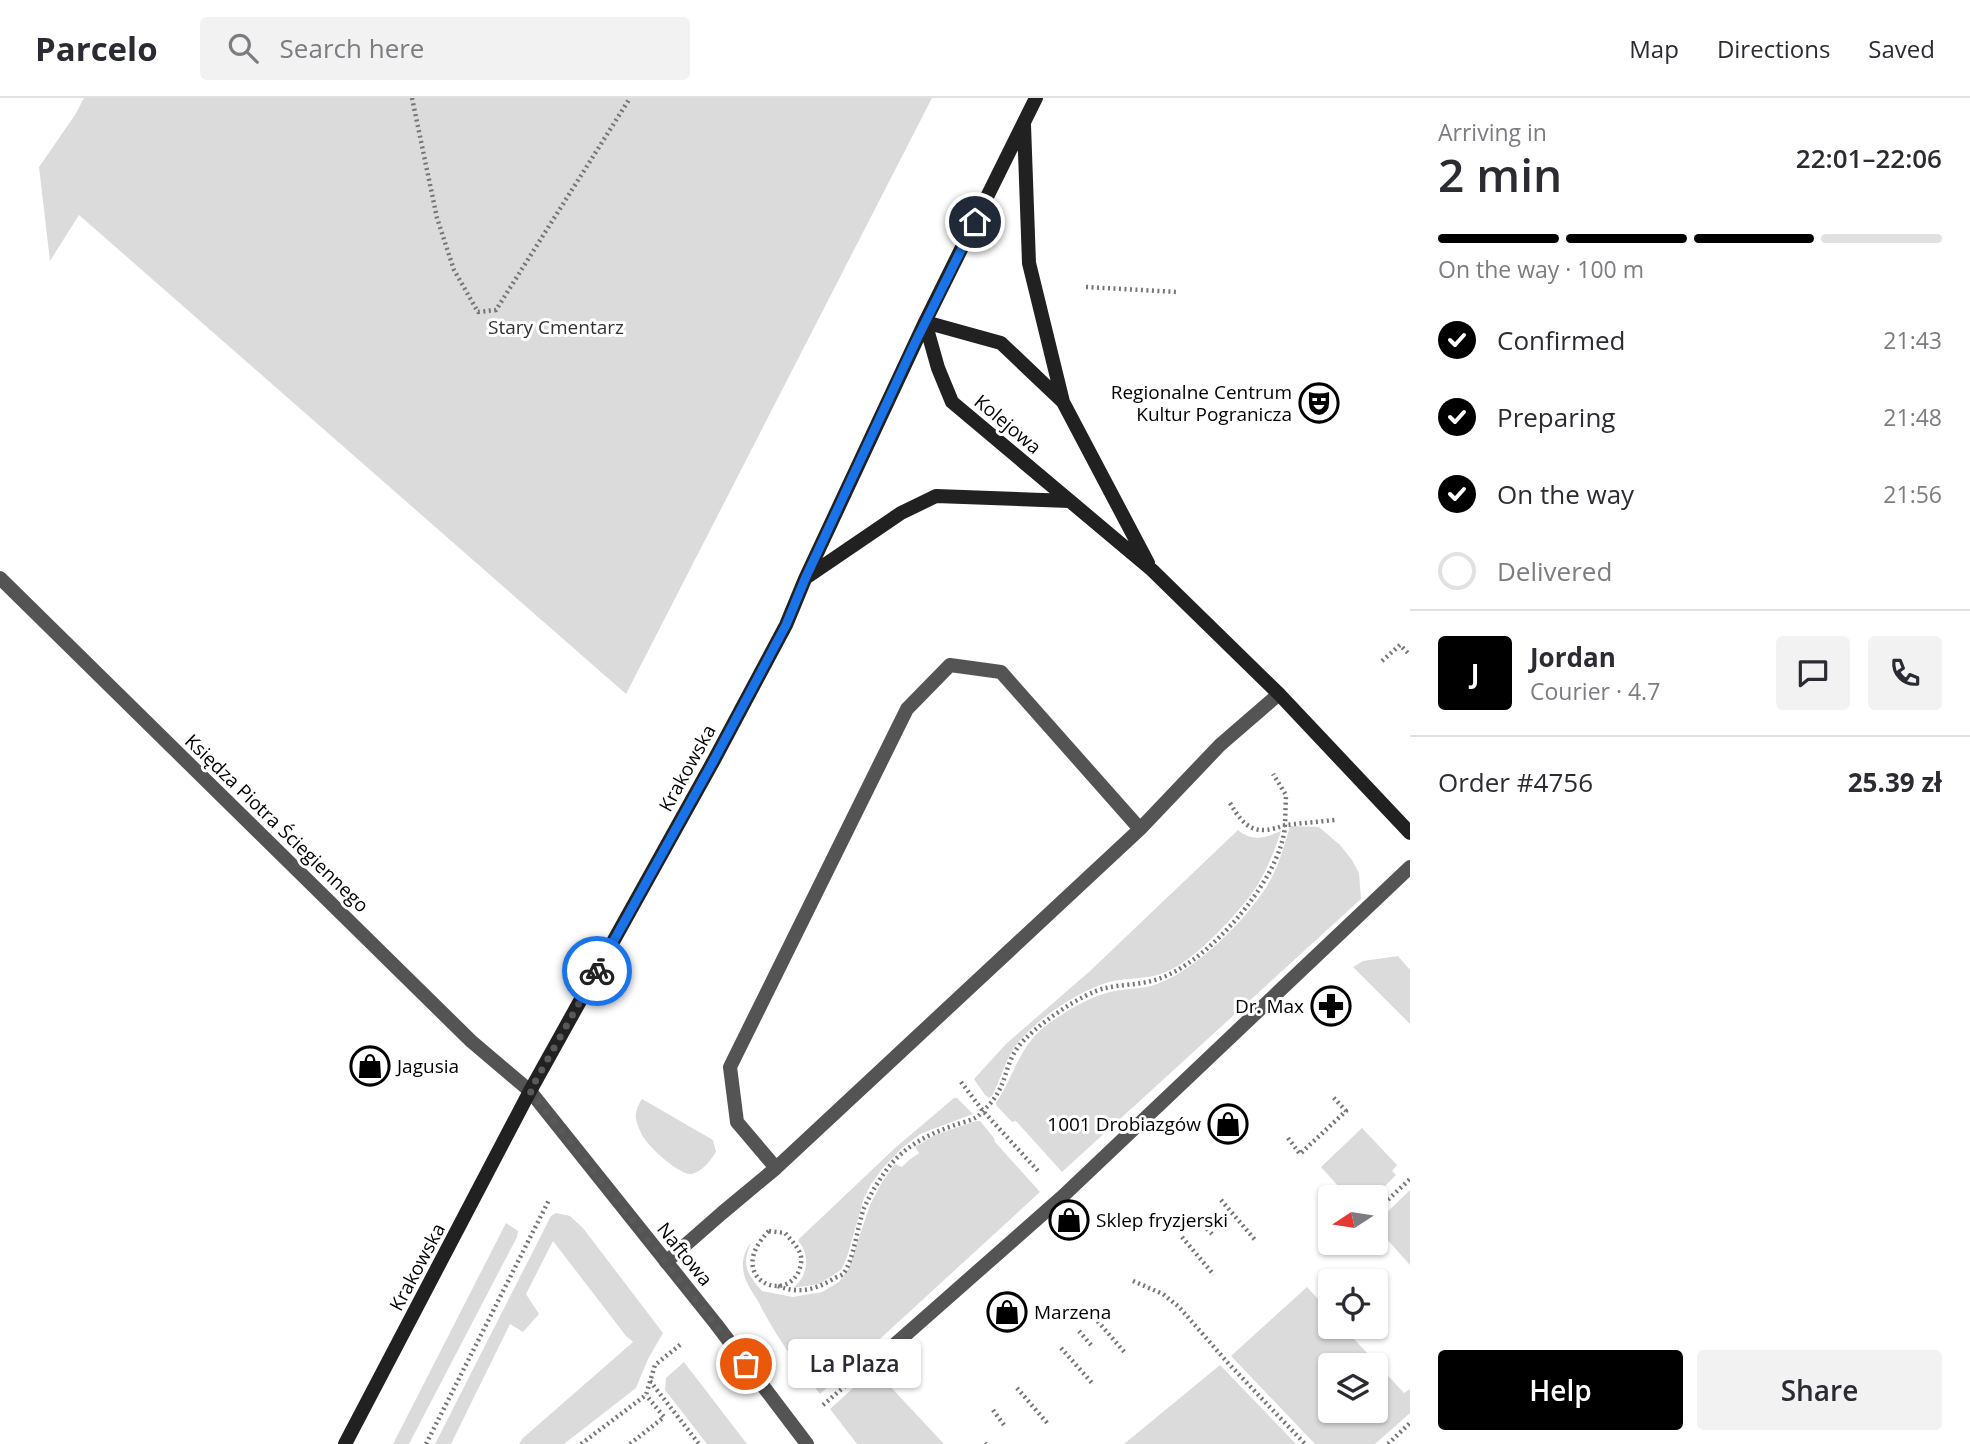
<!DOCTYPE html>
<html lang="en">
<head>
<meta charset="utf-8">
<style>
  body { margin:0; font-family:"Open Sans",sans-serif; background:#f2f2f3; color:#2b2b33; height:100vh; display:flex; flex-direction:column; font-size:26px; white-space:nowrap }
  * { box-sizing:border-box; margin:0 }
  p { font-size:23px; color:#7c7c81 }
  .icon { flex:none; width:38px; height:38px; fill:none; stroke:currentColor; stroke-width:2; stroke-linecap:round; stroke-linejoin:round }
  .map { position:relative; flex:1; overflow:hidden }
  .sheet { display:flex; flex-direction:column; background:#fff; width:560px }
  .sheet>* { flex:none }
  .needle { width:46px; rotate:258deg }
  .tools { position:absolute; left:1318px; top:1087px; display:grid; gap:14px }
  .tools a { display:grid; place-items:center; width:70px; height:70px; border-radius:7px; background:#fff; box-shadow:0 2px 5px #0004; font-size:35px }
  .pin { position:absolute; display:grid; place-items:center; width:60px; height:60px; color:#fff; margin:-30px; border:4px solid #fff; border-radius:50%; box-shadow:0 2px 7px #0007 }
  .courier { position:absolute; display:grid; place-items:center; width:70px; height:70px; margin:-35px; border:5px solid #1a73e8; border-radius:50%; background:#fff; color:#222; box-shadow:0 2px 9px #0007 }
  .bubble { position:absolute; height:49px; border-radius:7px; background:#fff; box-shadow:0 2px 5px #0004; font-size:23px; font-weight:600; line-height:49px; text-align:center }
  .overview em { font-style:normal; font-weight:600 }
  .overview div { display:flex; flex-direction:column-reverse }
  .overview { display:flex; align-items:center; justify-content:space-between; height:119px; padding:0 28px }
  h1 { font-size:46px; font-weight:600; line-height:52px }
  .bar { display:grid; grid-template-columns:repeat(4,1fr); gap:10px 7px; align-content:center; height:84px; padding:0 28px }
  .bar i { height:9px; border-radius:5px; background:#e1e1e2 }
  .bar .selected { background:#000 }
  .bar p { grid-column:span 4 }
  .line { display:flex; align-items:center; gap:18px; padding:0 28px; border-top:2px solid #e1e1e2 }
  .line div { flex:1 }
  .round { display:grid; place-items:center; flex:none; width:74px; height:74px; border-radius:7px; background:#f2f2f3 }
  ol { padding:0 28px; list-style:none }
  li { display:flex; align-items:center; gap:21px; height:77px }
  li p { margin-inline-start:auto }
  li .icon { padding:7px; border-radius:50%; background:#000; color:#fff; stroke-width:4 }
  li:last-child { color:#7c7c81 }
  li i { width:38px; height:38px; border:4px solid #e1e1e2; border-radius:50% }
  .action { display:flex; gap:14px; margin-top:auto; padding:14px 28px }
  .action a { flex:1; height:80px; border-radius:7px; background:#000; color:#fff; font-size:28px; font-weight:600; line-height:80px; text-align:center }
  .action a+a { background:#f2f2f3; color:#2b2b33 }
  header { display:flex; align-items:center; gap:42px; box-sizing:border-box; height:98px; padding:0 35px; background:#fff; border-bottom:2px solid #e1e1e2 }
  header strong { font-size:33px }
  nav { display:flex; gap:38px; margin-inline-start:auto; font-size:24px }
  .search { width:490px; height:63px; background:#f2f2f3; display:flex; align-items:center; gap:18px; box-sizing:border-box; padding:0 24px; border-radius:7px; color:#7c7c81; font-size:26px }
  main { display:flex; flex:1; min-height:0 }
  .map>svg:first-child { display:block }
  .green { fill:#dbdbdb; fill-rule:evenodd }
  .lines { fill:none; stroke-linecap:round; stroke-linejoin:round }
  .path { stroke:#767676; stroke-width:4.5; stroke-dasharray:2 3.5; stroke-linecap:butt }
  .lane { stroke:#545454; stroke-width:14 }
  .street { stroke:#545454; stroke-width:14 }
  .secondary { stroke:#212121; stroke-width:14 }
  .done { stroke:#595959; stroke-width:7; stroke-dasharray:0 12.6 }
  .route { stroke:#1a73e8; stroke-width:9 }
  .labels { text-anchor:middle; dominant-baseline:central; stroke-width:6; stroke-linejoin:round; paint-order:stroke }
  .park-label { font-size:19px; fill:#323232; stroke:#fff }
  .poi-label { font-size:19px; fill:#000; stroke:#fff; text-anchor:end }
  .street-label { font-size:19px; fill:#000; stroke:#fff }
</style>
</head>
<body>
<header>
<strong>Parcelo</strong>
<div class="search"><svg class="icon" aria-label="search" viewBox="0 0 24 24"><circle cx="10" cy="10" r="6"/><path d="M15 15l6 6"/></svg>Search here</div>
<nav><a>Map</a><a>Directions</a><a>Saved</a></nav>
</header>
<main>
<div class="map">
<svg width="1410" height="1346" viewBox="0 0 1410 1346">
  <rect width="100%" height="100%" fill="#fff"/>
  <path class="green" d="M 84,0 L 932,0 L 626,596 L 79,117 L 50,163 L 39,69 L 75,17 Z
    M 1290,728 L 1319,729 L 1340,747 L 1352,762 L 1359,775 L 1361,801 L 1062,1074 L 1016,1023 L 1012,1024 L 997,1008 L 996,1005 C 1015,977 1019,947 1048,926 C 1066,913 1089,899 1110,894 C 1125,890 1142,892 1157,886 C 1196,872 1245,823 1267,788 C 1278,770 1284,749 1290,728 Z
    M 1238,732 C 1252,744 1265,740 1281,733 C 1275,752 1266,774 1255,791 C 1238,816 1194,863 1166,874 C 1148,882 1128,879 1109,884 C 1078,893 1033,923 1014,950 C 1006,962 999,985 992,998 L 989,1000 L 985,997 L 974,981 L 1006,946 L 1090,873 Z
    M 1398,858 L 1410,872 L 1410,926 L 1353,869 L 1363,863 Z
    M 954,1000 L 957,1000 L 973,1016 L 920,1036 L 901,1051 L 883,1070 L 871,1086 L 864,1100 L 847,1159 L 841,1172 L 819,1186 L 793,1190 C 808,1178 811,1157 798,1143 L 799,1141 L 895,1050 Z
    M 642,1001 L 713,1042 L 716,1054 C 710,1063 703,1073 692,1076 C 679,1078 647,1047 642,1037 C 640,1033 637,1026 636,1021 C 635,1014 638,1007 642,1001 Z
    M 976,1023 L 980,1023 L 994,1040 L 995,1044 L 1040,1094 L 820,1296 C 796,1266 776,1239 759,1205 C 754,1196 746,1186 744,1176 C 741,1165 744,1153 751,1145 C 741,1166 747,1176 762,1193 L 793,1199 L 822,1194 L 839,1184 L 848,1172 L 870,1107 L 882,1084 L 895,1066 L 902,1069 L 908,1063 L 919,1055 L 915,1049 L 935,1037 Z
    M 1362,1030 L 1397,1067 L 1392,1073 L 1396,1077 L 1384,1089 L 1388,1094 L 1376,1106 L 1376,1099 L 1348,1099 L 1321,1069 Z
    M 1410,1092 L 1410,1167 L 1376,1129 L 1376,1125 Z
    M 556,1115 L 570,1118 L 583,1130 L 663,1235 L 648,1261 L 636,1290 L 564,1346 L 519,1346 L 523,1340 L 633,1244 L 626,1238 L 553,1143 L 526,1196 L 539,1216 L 523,1234 L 510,1226 L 451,1346 L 435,1346 L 551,1118 Z
    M 506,1125 L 518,1133 L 517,1139 L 409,1346 L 393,1346 Z
    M 1307,1189 L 1330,1214 L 1330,1228 L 1343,1229 L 1404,1295 L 1410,1291 L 1410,1315 L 1375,1346 L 1315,1346 L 1231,1258 ZM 1330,1267 L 1376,1267 L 1376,1312 L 1330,1312 Z
    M 684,1264 L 747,1346 L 707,1346 L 665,1292 L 666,1280 Z
    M 1220,1267 L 1296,1346 L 1124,1346 Z
    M 874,1271 L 944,1346 L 857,1346 L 830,1311 Z"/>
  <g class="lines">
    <path class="path" d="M 412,0 L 437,120 L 454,172 L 478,214 L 496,212 L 630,0
      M 1086,189 L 1178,194
      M 1382,563 L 1400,547 L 1410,557
      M 1230,705 C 1245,731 1256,738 1285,727 L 1286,697 L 1273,676
      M 961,984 L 983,1013 L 1038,1073
      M 1288,1040 L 1300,1056 L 1346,1013 L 1333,999
      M 1221,1102 L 1256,1143
      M 1376,1113 L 1410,1081
      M 1199,1123 L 1212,1136
      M 769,1133 L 785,1135 C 790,1141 796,1147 799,1153 C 803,1160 801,1168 798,1175 C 781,1206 725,1177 769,1133 Z
      M 1182,1139 L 1214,1177
      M 1133,1183 L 1163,1196 L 1179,1209 L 1228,1265 L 1305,1346
      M 778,1188 C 798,1196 815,1192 833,1181 C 836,1179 840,1178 843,1176 C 853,1165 858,1126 864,1110 C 871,1095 881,1078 892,1065 C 909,1046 931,1035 955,1027 C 961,1025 969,1023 975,1020 C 979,1018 983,1013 987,1009 C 1007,989 1004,968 1018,949 C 1032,930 1083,894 1106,890 C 1123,886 1141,887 1158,881 C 1208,865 1282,780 1285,727 L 1335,722
      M 1094,1219 L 1126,1256
      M 1079,1233 L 1091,1247
      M 1061,1250 L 1093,1286
      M 650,1283 L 699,1346
      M 1017,1290 L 1048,1326
      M 823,1307 L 851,1283
      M 993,1312 L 1004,1327
      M 985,1345 L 986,1346
      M 426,1346 L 549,1102
      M 581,1346 L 646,1297 L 655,1267 L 681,1246
      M 630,1346 L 664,1319 L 646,1297
      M 1388,1346 L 1410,1325"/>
    <path class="lane" d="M 1140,731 L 1001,574 L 950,567 L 907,611 L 730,969 L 737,1024 L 776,1070 L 1140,731 L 1220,647 L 1279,596
      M 666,1164 L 722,1115 L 776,1070
      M 876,1263 L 1062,1099 L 1410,769"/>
    <path class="street" d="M 0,480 L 471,943 L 530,993 L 716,1226 L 807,1346"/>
    <path class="secondary" d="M 1024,27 L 1029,165 L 1063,304 L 1148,465
      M 925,224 L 938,270 L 952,304 L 1152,472 L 1279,596 L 1410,735
      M 925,224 L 1001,245 L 1062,303
      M 807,479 L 901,415 L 936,398 L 1069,403
      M 345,1346 L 530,993 L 714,662 L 786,527 L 805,481 L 925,224 L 1036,0"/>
  </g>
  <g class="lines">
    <path class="done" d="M 597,873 L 530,993 L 746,1266"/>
    <path class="route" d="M 597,873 L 714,662 L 786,527 L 805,481 L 914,247 L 975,124"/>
  </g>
  <defs>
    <g id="theatre-ring" transform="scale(2.0125)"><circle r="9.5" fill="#fff" stroke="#000" stroke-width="1.5"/><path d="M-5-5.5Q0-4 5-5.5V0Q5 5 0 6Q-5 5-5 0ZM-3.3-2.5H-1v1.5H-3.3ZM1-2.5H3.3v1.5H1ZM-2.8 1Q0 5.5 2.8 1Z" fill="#000"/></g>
    <g id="pharmacy-ring" transform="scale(2.0125)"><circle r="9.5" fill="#fff" stroke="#000" stroke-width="1.5"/><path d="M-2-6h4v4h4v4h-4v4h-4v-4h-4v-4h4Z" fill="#000"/></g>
    <g id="shop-ring" transform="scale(2.0125)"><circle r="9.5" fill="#fff" stroke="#000" stroke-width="1.5"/><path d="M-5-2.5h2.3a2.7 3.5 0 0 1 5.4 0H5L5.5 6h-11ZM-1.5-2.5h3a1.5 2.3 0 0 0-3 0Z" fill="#000"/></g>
  </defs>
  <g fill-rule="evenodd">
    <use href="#theatre-ring" x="1319" y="305"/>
    <use href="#pharmacy-ring" x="1331" y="908"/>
    <use href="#shop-ring" x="370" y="968"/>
    <use href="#shop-ring" x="1228" y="1026"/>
    <use href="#shop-ring" x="1069" y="1122"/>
    <use href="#shop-ring" x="1007" y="1214"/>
  </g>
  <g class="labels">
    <g class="park-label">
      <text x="556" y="229">Stary Cmentarz</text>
    </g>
    <g class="poi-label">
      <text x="1292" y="294">Regionalne Centrum<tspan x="1292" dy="22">Kultur Pogranicza</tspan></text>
      <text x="1304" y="908">Dr. Max</text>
      <text x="397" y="968" text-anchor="start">Jagusia</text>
      <text x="1201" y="1026">1001 Drobiazgów</text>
      <text x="1096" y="1122" text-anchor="start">Sklep fryzjerski</text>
      <text x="1034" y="1214" text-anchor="start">Marzena</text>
    </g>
    <g class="street-label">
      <text transform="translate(1008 326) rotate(40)">Kolejowa</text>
      <text transform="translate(687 670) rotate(-61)">Krakowska</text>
      <text transform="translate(277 725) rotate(44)">Księdza Piotra Ściegiennego</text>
      <text transform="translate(685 1156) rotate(51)">Naftowa</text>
      <text transform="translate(417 1169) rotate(-62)">Krakowska</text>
    </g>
  </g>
</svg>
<div class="tools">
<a><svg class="needle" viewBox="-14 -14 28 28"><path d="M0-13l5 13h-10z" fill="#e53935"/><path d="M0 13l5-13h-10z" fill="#7c7c81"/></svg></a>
<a><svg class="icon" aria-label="locate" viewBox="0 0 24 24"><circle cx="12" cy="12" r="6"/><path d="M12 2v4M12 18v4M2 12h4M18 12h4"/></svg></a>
<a><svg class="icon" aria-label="layers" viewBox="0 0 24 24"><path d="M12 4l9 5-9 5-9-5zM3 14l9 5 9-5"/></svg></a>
</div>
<div class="pin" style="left:746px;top:1266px;background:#ea580c"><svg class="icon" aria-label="bag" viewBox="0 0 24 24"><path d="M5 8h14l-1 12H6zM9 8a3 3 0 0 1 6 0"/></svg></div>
<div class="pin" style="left:975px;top:124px;background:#1f2937"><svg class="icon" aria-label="home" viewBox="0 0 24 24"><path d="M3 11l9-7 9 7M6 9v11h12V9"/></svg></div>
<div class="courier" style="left:597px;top:873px"><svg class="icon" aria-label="bike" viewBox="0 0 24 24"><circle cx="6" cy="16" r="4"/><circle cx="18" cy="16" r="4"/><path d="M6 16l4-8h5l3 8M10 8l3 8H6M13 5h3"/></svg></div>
<div class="bubble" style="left:788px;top:1241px;width:133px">La Plaza</div>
</div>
<section class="sheet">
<div class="overview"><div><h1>2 min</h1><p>Arriving in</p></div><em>22:01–22:06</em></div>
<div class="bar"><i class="selected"></i><i class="selected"></i><i class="selected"></i><i></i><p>On the way · 100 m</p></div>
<ol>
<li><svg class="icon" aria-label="check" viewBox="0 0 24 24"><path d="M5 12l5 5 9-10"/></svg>Confirmed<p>21:43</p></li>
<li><svg class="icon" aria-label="check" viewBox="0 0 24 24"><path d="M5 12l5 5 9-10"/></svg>Preparing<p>21:48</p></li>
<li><svg class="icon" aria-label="check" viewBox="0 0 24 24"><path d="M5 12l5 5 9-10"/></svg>On the way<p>21:56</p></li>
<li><i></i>Delivered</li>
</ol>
<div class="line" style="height:126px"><b class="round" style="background:#000;color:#fff">J</b><div><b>Jordan</b><p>Courier · 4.7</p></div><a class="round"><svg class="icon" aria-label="chat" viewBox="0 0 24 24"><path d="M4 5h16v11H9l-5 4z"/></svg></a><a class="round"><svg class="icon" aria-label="phone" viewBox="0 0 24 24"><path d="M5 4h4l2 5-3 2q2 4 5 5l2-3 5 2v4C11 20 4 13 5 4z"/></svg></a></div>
<div class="line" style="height:91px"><div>Order #4756</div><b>25.39 zł</b></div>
<div class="action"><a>Help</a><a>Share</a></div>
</section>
</main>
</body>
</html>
